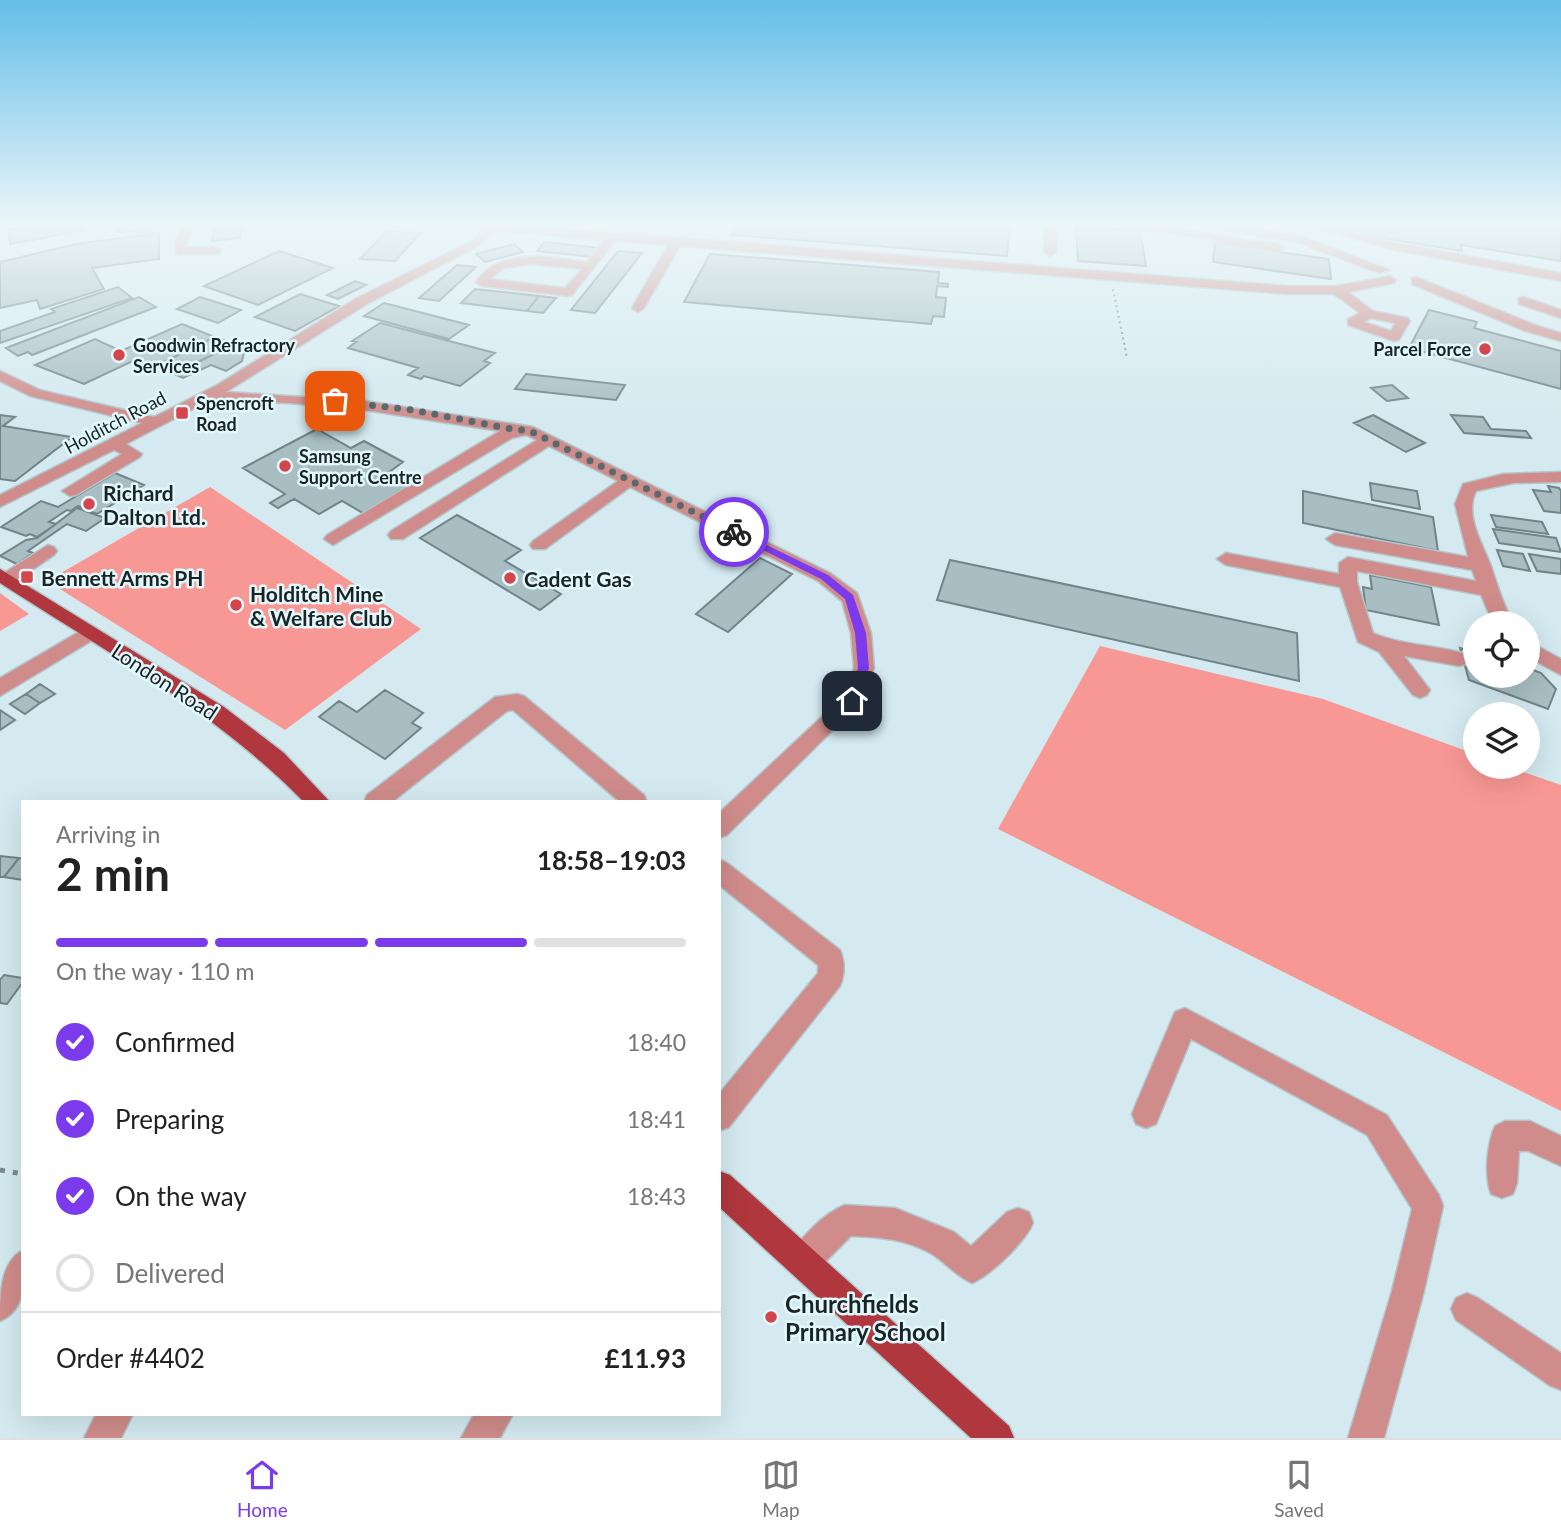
<!DOCTYPE html>
<html lang="en">
<head>
<meta charset="utf-8">
<style>
  body { margin:0; font-family:Lato,sans-serif; background:#f2f2f2; color:#222; height:100vh; display:flex; flex-direction:column; font-size:26px; white-space:nowrap }
  * { box-sizing:border-box; margin:0 }
  p { font-size:23px; color:#767676 }
  .icon { flex:none; width:38px; height:38px; fill:none; stroke:currentColor; stroke-width:2; stroke-linecap:round; stroke-linejoin:round }
  .map { position:relative; flex:1; overflow:hidden }
  .drawer { position:absolute; left:21px; top:800px; width:700px; height:616px; display:flex; flex-direction:column; background:#fff; border-radius:0px; box-shadow:0 7px 28px #0002 }
  .drawer>* { flex:none }
  .controls { position:absolute; left:1463px; top:611px; display:grid; gap:14px }
  .controls a { display:grid; place-items:center; width:77px; height:77px; border-radius:50%; background:#fff; box-shadow:0 7px 28px #0002; font-size:35px }
  .pin { position:absolute; display:grid; place-items:center; width:60px; height:60px; color:#fff; margin:-30px; border-radius:14px; box-shadow:0 4px 10px #0006 }
  .courier { position:absolute; display:grid; place-items:center; width:70px; height:70px; margin:-35px; border:5px solid #7c3aed; border-radius:50%; background:#fff; color:#222; box-shadow:0 2px 9px #0007 }
  .headline em { font-style:normal; font-weight:700 }
  .headline div { display:flex; flex-direction:column-reverse }
  .headline { display:flex; align-items:center; justify-content:space-between; height:119px; padding:0 35px }
  h1 { font-size:46px; font-weight:700; line-height:52px }
  .bar { display:grid; grid-template-columns:repeat(4,1fr); gap:10px 7px; align-content:center; height:84px; padding:0 35px }
  .bar i { height:9px; border-radius:5px; background:#e0e0e0 }
  .bar .current { background:#7c3aed }
  .bar p { grid-column:span 4 }
  .line { display:flex; align-items:center; gap:18px; padding:0 35px; border-top:2px solid #e0e0e0 }
  .line div { flex:1 }
  ol { padding:0 35px; list-style:none }
  li { display:flex; align-items:center; gap:21px; height:77px }
  li p { margin-inline-start:auto }
  li .icon { padding:7px; border-radius:50%; background:#7c3aed; color:#fff; stroke-width:4 }
  li:last-child { color:#767676 }
  li i { width:38px; height:38px; border:4px solid #e0e0e0; border-radius:50% }
  .dock { display:flex; justify-content:space-around; align-items:center; height:98px; border-top:2px solid #e0e0e0; background:#fff; font-size:19px; color:#767676 }
  .dock a { display:grid; justify-items:center; gap:4px }
  .dock .current { color:#7c3aed }
  .map>svg:first-child { display:block }
  .green { fill:#f89895 }
  .building { fill:#a8bec3; stroke:#708489; stroke-width:2 }
  .lines { fill:none; stroke-linecap:round; stroke-linejoin:round }
  .minor-casing { stroke:#b3c6cb; stroke-width:3 }
  .major-casing { stroke:#b3c6cb; stroke-width:3 }
  .path-far1 { stroke:#7b8a8e; stroke-width:2; stroke-dasharray:2 3.5; stroke-linecap:butt }
  .path { stroke:#7b8a8e; stroke-width:5; stroke-dasharray:5 8; stroke-linecap:butt }
  .minor { fill:#cf8c8a; fill-rule:evenodd }
  .major { fill:#af373d; fill-rule:evenodd }
  .route { fill:#7c3aed }
  .done { stroke:#5c696c; stroke-width:7; stroke-dasharray:0 12.6 }
  .poi-dot { fill:#d5454c; stroke:#e1f8fd; stroke-width:2.5 }
  .labels { text-anchor:middle; dominant-baseline:central; stroke-width:5; stroke-linejoin:round; paint-order:stroke }
  .far-poi-label { font-size:18px; font-weight:bold; fill:#1b2325; stroke:#e1f8fd; text-anchor:start }
  .far-street-label { font-size:18px; fill:#1b2325; stroke:#e1f8fd }
  .poi-label { font-size:21px; font-weight:bold; fill:#1b2325; stroke:#e1f8fd; text-anchor:start }
  .street-label { font-size:21px; fill:#1b2325; stroke:#e1f8fd }
  .near-poi-label { font-size:24px; font-weight:bold; fill:#1b2325; stroke:#e1f8fd; text-anchor:start }
</style>
</head>
<body>
<div class="map">
<svg width="1561" height="1438" viewBox="0 0 1561 1438">
  <rect width="100%" height="100%" fill="#d4eaf0"/>
  <path class="green" d="M 210,487 L 421,629 L 285,730 L 47,581 Z
    M 0,593 L 29,614 L 0,631 Z
    M 1100,646 L 1323,699 L 1475,754 L 1475,766 L 1509,767 L 1561,785 L 1561,1111 L 998,829 Z"/>
  <path class="building" d="M 48,223 L 82,223 L 84,230 L 10,244 L 9,230 Z
    M 126,223 L 145,223 L 140,228 L 152,228 L 149,231 L 118,232 Z
    M 217,223 L 244,223 L 240,238 L 211,241 Z
    M 737,223 L 1010,223 L 1007,256 L 732,235 Z
    M 1321,223 L 1561,223 L 1561,261 L 1461,245 L 1462,251 L 1347,232 L 1342,230 L 1343,226 Z
    M 1076,226 L 1140,231 L 1146,266 L 1078,261 Z
    M 387,231 L 421,233 L 395,261 L 360,259 Z
    M 159,233 L 159,259 L 92,268 L 104,289 L 40,309 L 37,300 L 0,308 L 0,262 L 76,244 Z
    M 544,242 L 599,248 L 592,257 L 537,251 Z
    M 1215,243 L 1329,259 L 1331,279 L 1213,262 Z
    M 514,244 L 523,252 L 485,262 L 476,254 Z
    M 279,251 L 333,268 L 258,305 L 204,286 Z
    M 618,251 L 642,253 L 595,313 L 571,310 Z
    M 710,254 L 939,272 L 938,283 L 948,284 L 948,287 L 937,286 L 936,297 L 946,298 L 944,317 L 933,316 L 931,324 L 684,302 Z
    M 457,265 L 476,267 L 439,301 L 419,298 Z
    M 355,281 L 366,285 L 338,299 L 327,295 Z
    M 118,287 L 132,298 L 0,343 L 0,331 L 55,312 L 51,309 Z
    M 475,289 L 539,296 L 527,311 L 461,303 Z
    M 300,294 L 339,306 L 295,331 L 255,317 Z
    M 539,296 L 556,298 L 543,313 L 527,311 Z
    M 139,297 L 156,307 L 32,355 L 28,352 L 18,356 L 6,348 Z
    M 200,297 L 241,310 L 218,323 L 177,309 Z
    M 384,303 L 469,325 L 449,339 L 364,316 Z
    M 1429,310 L 1477,322 L 1474,328 L 1561,351 L 1561,389 L 1409,348 Z
    M 380,323 L 495,353 L 484,361 L 490,363 L 460,386 L 424,376 L 421,379 L 408,375 L 418,368 L 348,348 L 356,342 L 352,341 Z
    M 182,324 L 215,337 L 156,366 L 137,359 L 84,384 L 35,365 L 95,339 L 121,351 Z
    M 215,337 L 234,344 L 174,374 L 156,366 Z
    M 234,344 L 245,348 L 242,361 L 226,371 L 211,365 L 183,378 L 174,374 Z
    M 526,374 L 625,385 L 616,400 L 515,389 Z
    M 1392,385 L 1408,398 L 1387,401 L 1371,388 Z
    M 0,415 L 15,417 L 3,426 L 72,437 L 15,481 L 0,479 Z
    M 1373,415 L 1425,443 L 1406,452 L 1354,423 Z
    M 1451,415 L 1483,417 L 1491,429 L 1526,431 L 1531,438 L 1464,433 Z
    M 317,429 L 351,448 L 364,441 L 403,462 L 388,473 L 409,485 L 363,513 L 342,501 L 319,514 L 294,499 L 278,508 L 270,503 L 285,494 L 243,468 Z
    M 115,473 L 144,485 L 97,514 L 78,506 L 71,511 L 67,510 L 49,522 L 56,524 L 37,537 L 30,534 L 26,536 L 1,527 L 41,501 L 58,507 Z
    M 1370,483 L 1417,491 L 1420,509 L 1372,500 Z
    M 1548,486 L 1559,488 L 1561,491 L 1561,513 L 1544,511 L 1533,490 L 1551,492 Z
    M 1303,491 L 1433,517 L 1438,551 L 1303,523 Z
    M 77,508 L 105,518 L 86,531 L 67,524 L 28,551 L 33,553 L 17,564 L 0,556 L 26,540 L 37,538 Z
    M 457,515 L 521,550 L 505,561 L 561,594 L 540,610 L 420,538 Z
    M 1491,515 L 1542,522 L 1548,534 L 1496,527 Z
    M 1493,529 L 1556,538 L 1561,552 L 1499,543 Z
    M 1497,550 L 1523,554 L 1530,571 L 1503,566 Z
    M 1529,554 L 1561,559 L 1561,574 L 1537,571 Z
    M 760,558 L 792,574 L 728,632 L 696,614 Z
    M 950,560 L 1297,633 L 1299,681 L 937,600 Z
    M 1370,575 L 1431,587 L 1439,625 L 1366,610 L 1363,587 L 1372,589 Z
    M 1460,648 L 1475,653 L 1475,676 L 1528,676 L 1528,668 L 1541,673 L 1556,689 L 1548,709 L 1469,680 Z
    M 40,684 L 55,694 L 40,703 L 26,694 Z
    M 385,690 L 423,713 L 412,723 L 421,728 L 385,759 L 319,717 L 339,701 L 357,712 Z
    M 26,694 L 40,703 L 25,714 L 10,704 Z
    M 0,710 L 15,720 L 0,730 Z
    M 0,856 L 19,858 L 4,877 L 0,877 Z
    M 19,858 L 23,859 L 23,880 L 4,877 Z
    M 4,975 L 23,978 L 23,982 L 7,1004 L 0,1003 L 0,980 Z"/>
  <g class="lines">
    <g class="minor-casing">
      <path id="minor" d="M 154,223 L 184,223 C 177,228 161,228 154,223 Z
        M 185,223 L 197,223 L 187,241 L 187,247 L 215,247 L 221,251 L 219,254 L 177,254 L 175,241 Z
        M 439,223 L 454,223 L 448,226 Z
        M 491,223 L 1287,286 L 1337,286 L 1390,276 L 1396,280 L 1394,283 L 1348,292 L 1373,311 L 1408,318 L 1410,321 L 1399,340 L 1394,341 L 1348,325 L 1348,319 L 1360,313 L 1334,294 L 1287,294 L 680,246 L 644,308 L 638,312 L 632,308 L 668,245 L 615,241 L 572,295 L 568,296 L 482,286 L 476,282 C 499,247 551,257 587,262 L 604,240 L 495,231 L 478,246 L 367,304 L 226,392 L 365,401 L 533,427 L 830,573 L 857,593 L 871,633 L 874,668 L 862,701 L 727,835 L 719,838 L 719,813 L 843,697 L 854,668 L 851,633 L 842,601 L 818,581 L 630,487 L 545,549 L 533,549 L 530,545 L 533,541 L 618,481 L 549,446 L 403,539 L 391,539 L 388,535 L 391,531 L 537,440 L 526,435 L 512,438 L 333,545 L 324,539 L 327,535 L 500,431 L 365,410 L 289,403 L 210,400 L 126,444 L 142,454 L 140,457 L 76,495 L 70,496 L 62,491 L 122,454 L 114,450 L 0,507 L 0,495 L 142,423 L 30,396 L 0,381 L 0,371 L 40,390 L 154,417 L 217,385 L 357,298 L 470,242 ZM 530,264 L 582,269 L 565,288 L 490,279 L 504,268 ZM 1371,318 L 1395,323 L 1391,331 L 1364,322 Z
        M 1044,223 L 1056,223 L 1056,252 L 1050,256 L 1044,252 Z
        M 1109,223 C 1167,222 1221,238 1278,244 L 1284,248 L 1278,252 L 1229,246 L 1207,238 L 1115,226 Z
        M 1192,223 L 1224,223 L 1301,236 L 1389,270 L 1379,273 L 1297,242 L 1198,226 Z
        M 1299,223 L 1318,223 L 1391,242 L 1561,273 L 1561,281 L 1390,249 Z
        M 1416,277 L 1535,325 L 1561,333 L 1561,341 L 1525,331 L 1412,284 L 1412,278 Z
        M 1524,297 L 1561,310 L 1561,318 L 1519,304 L 1519,298 Z
        M 1561,472 L 1561,482 L 1514,483 L 1476,491 C 1464,516 1483,544 1491,566 C 1497,584 1503,604 1513,623 L 1493,623 L 1481,595 L 1357,571 L 1357,582 L 1373,633 C 1400,645 1436,645 1466,654 L 1469,659 L 1466,664 L 1459,666 L 1404,656 L 1430,690 L 1427,695 L 1420,698 L 1413,695 L 1379,652 L 1358,642 L 1340,587 L 1226,565 L 1217,559 L 1226,553 L 1339,574 L 1339,563 L 1348,557 L 1476,581 L 1472,570 L 1335,545 L 1326,539 L 1335,533 L 1468,557 L 1455,504 L 1463,484 L 1503,474 Z
        M 48,545 L 54,547 L 57,551 L 54,555 L 13,583 L 1,583 L 1,575 Z
        M 89,626 L 96,628 L 99,633 L 96,638 L 0,696 L 0,678 Z
        M 1528,641 L 1561,659 L 1561,675 L 1528,657 Z
        M 517,694 L 524,696 L 644,795 L 647,802 L 620,802 L 513,710 L 507,711 L 392,802 L 364,802 L 367,795 L 495,697 Z
        M 719,859 L 727,863 L 840,950 C 845,962 845,974 840,986 L 729,1127 L 719,1131 L 719,1094 L 818,973 L 818,965 L 719,885 Z
        M 1185,1008 L 1387,1115 L 1439,1195 L 1443,1206 L 1424,1291 L 1384,1438 L 1348,1438 L 1392,1291 L 1412,1209 L 1367,1135 L 1191,1039 L 1156,1124 L 1146,1128 L 1136,1124 L 1132,1114 L 1136,1104 L 1175,1012 Z
        M 1505,1121 L 1530,1121 L 1561,1136 L 1561,1166 L 1528,1151 L 1519,1151 L 1517,1183 L 1513,1194 L 1502,1198 L 1491,1194 C 1484,1175 1487,1144 1495,1126 Z
        M 845,1205 L 895,1208 L 954,1232 L 971,1246 L 1007,1212 L 1018,1208 L 1029,1212 L 1033,1223 C 1025,1242 991,1275 972,1283 C 956,1276 946,1263 932,1254 C 906,1239 880,1237 851,1236 L 814,1273 L 803,1278 L 792,1273 L 787,1262 C 796,1241 824,1213 845,1205 Z
        M 23,1250 C 23,1277 29,1309 0,1321 C 0,1295 0,1262 23,1250 Z
        M 1467,1293 L 1478,1298 L 1561,1353 L 1561,1390 L 1549,1385 L 1456,1320 L 1451,1309 L 1456,1298 Z
        M 96,1414 L 133,1414 L 121,1438 L 84,1438 Z
        M 474,1414 L 513,1414 L 500,1438 L 461,1438 Z"/>
    </g>
    <g class="major-casing">
      <path id="major" d="M 0,569 L 224,707 L 284,753 L 330,802 L 304,802 C 216,712 105,651 0,583 Z
        M 719,1171 L 730,1175 L 1009,1426 L 1014,1438 L 971,1438 L 719,1207 Z"/>
    </g>
    <path class="path-far1" d="M 1113,289 L 1127,358"/>
    <path class="path" d="M 0,1170 L 23,1174"/>
    <use href="#minor" class="minor"/>
    <use href="#major" class="major"/>
  </g>
  <linearGradient id="sky" x2="0" y2="1"><stop stop-color="#64bee8"/><stop offset="0.53" stop-color="#ecf6f8"/><stop offset="1" stop-color="#ecf6f8" stop-opacity="0"/></linearGradient>
  <rect width="1561" height="424" fill="url(#sky)"/>
  <path class="route" d="M 734,529 L 828,575 L 853,595 L 866,633 L 869,668 L 856,704 L 852,705 L 847,701 L 858,668 L 855,633 L 845,599 L 821,579 L 731,534 L 731,530 Z"/>
  <g class="lines">
    <path class="done" d="M 335,401 L 412,410 L 517,430 L 528,430 L 734,532"/>
  </g>
  <g class="poi-dot">
    <circle cx="1485" cy="349" r="7"/>
    <circle cx="119" cy="355" r="7"/>
    <rect x="175" y="406" width="14" height="14" rx="3.5"/>
    <circle cx="285" cy="466" r="7"/>
    <circle cx="89" cy="504" r="7"/>
    <rect x="20" y="570" width="14" height="14" rx="3.5"/>
    <circle cx="510" cy="578" r="7"/>
    <circle cx="236" cy="605" r="7"/>
    <circle cx="771" cy="1317" r="7"/>
  </g>
  <g class="labels">
    <g class="far-poi-label">
      <text x="133" y="345">Goodwin Refractory<tspan x="133" dy="21">Services</tspan></text>
      <text x="1471" y="349" text-anchor="end">Parcel Force</text>
      <text x="196" y="403">Spencroft<tspan x="196" dy="21">Road</tspan></text>
      <text x="299" y="456">Samsung<tspan x="299" dy="21">Support Centre</tspan></text>
    </g>
    <g class="far-street-label">
      <text transform="translate(115 422) rotate(-28)">Holditch Road</text>
    </g>
    <g class="poi-label">
      <text x="103" y="492">Richard<tspan x="103" dy="24">Dalton Ltd.</tspan></text>
      <text x="41" y="577">Bennett Arms PH</text>
      <text x="524" y="578">Cadent Gas</text>
      <text x="250" y="593">Holditch Mine<tspan x="250" dy="24">&amp; Welfare Club</tspan></text>
    </g>
    <g class="street-label">
      <text transform="translate(165 681) rotate(33)">London Road</text>
    </g>
    <g class="near-poi-label">
      <text x="785" y="1303">Churchfields<tspan x="785" dy="28">Primary School</tspan></text>
    </g>
  </g>
</svg>
<div class="controls">
<a><svg class="icon" aria-label="locate" viewBox="0 0 24 24"><circle cx="12" cy="12" r="6"/><path d="M12 2v4M12 18v4M2 12h4M18 12h4"/></svg></a>
<a><svg class="icon" aria-label="layers" viewBox="0 0 24 24"><path d="M12 4l9 5-9 5-9-5zM3 14l9 5 9-5"/></svg></a>
</div>
<div class="pin" style="left:335px;top:401px;background:#ea580c"><svg class="icon" aria-label="bag" viewBox="0 0 24 24"><path d="M5 8h14l-1 12H6zM9 8a3 3 0 0 1 6 0"/></svg></div>
<div class="pin" style="left:852px;top:701px;background:#1f2937"><svg class="icon" aria-label="home" viewBox="0 0 24 24"><path d="M3 11l9-7 9 7M6 9v11h12V9"/></svg></div>
<div class="courier" style="left:734px;top:532px"><svg class="icon" aria-label="bike" viewBox="0 0 24 24"><circle cx="6" cy="16" r="4"/><circle cx="18" cy="16" r="4"/><path d="M6 16l4-8h5l3 8M10 8l3 8H6M13 5h3"/></svg></div>
<section class="drawer">
<div class="headline"><div><h1>2 min</h1><p>Arriving in</p></div><em>18:58–19:03</em></div>
<div class="bar"><i class="current"></i><i class="current"></i><i class="current"></i><i></i><p>On the way · 110 m</p></div>
<ol>
<li><svg class="icon" aria-label="check" viewBox="0 0 24 24"><path d="M5 12l5 5 9-10"/></svg>Confirmed<p>18:40</p></li>
<li><svg class="icon" aria-label="check" viewBox="0 0 24 24"><path d="M5 12l5 5 9-10"/></svg>Preparing<p>18:41</p></li>
<li><svg class="icon" aria-label="check" viewBox="0 0 24 24"><path d="M5 12l5 5 9-10"/></svg>On the way<p>18:43</p></li>
<li><i></i>Delivered</li>
</ol>
<div class="line" style="height:91px"><div>Order #4402</div><b>£11.93</b></div>
</section>
</div>
<nav class="dock">
<a class="current"><svg class="icon" aria-label="home" viewBox="0 0 24 24"><path d="M3 11l9-7 9 7M6 9v11h12V9"/></svg>Home</a>
<a><svg class="icon" aria-label="map" viewBox="0 0 24 24"><path d="M3 6l6-2 6 2 6-2v14l-6 2-6-2-6 2zM9 4v14M15 6v14"/></svg>Map</a>
<a><svg class="icon" aria-label="saved" viewBox="0 0 24 24"><path d="M7 4h10v16l-5-4-5 4z"/></svg>Saved</a>
</nav>
</body>
</html>
